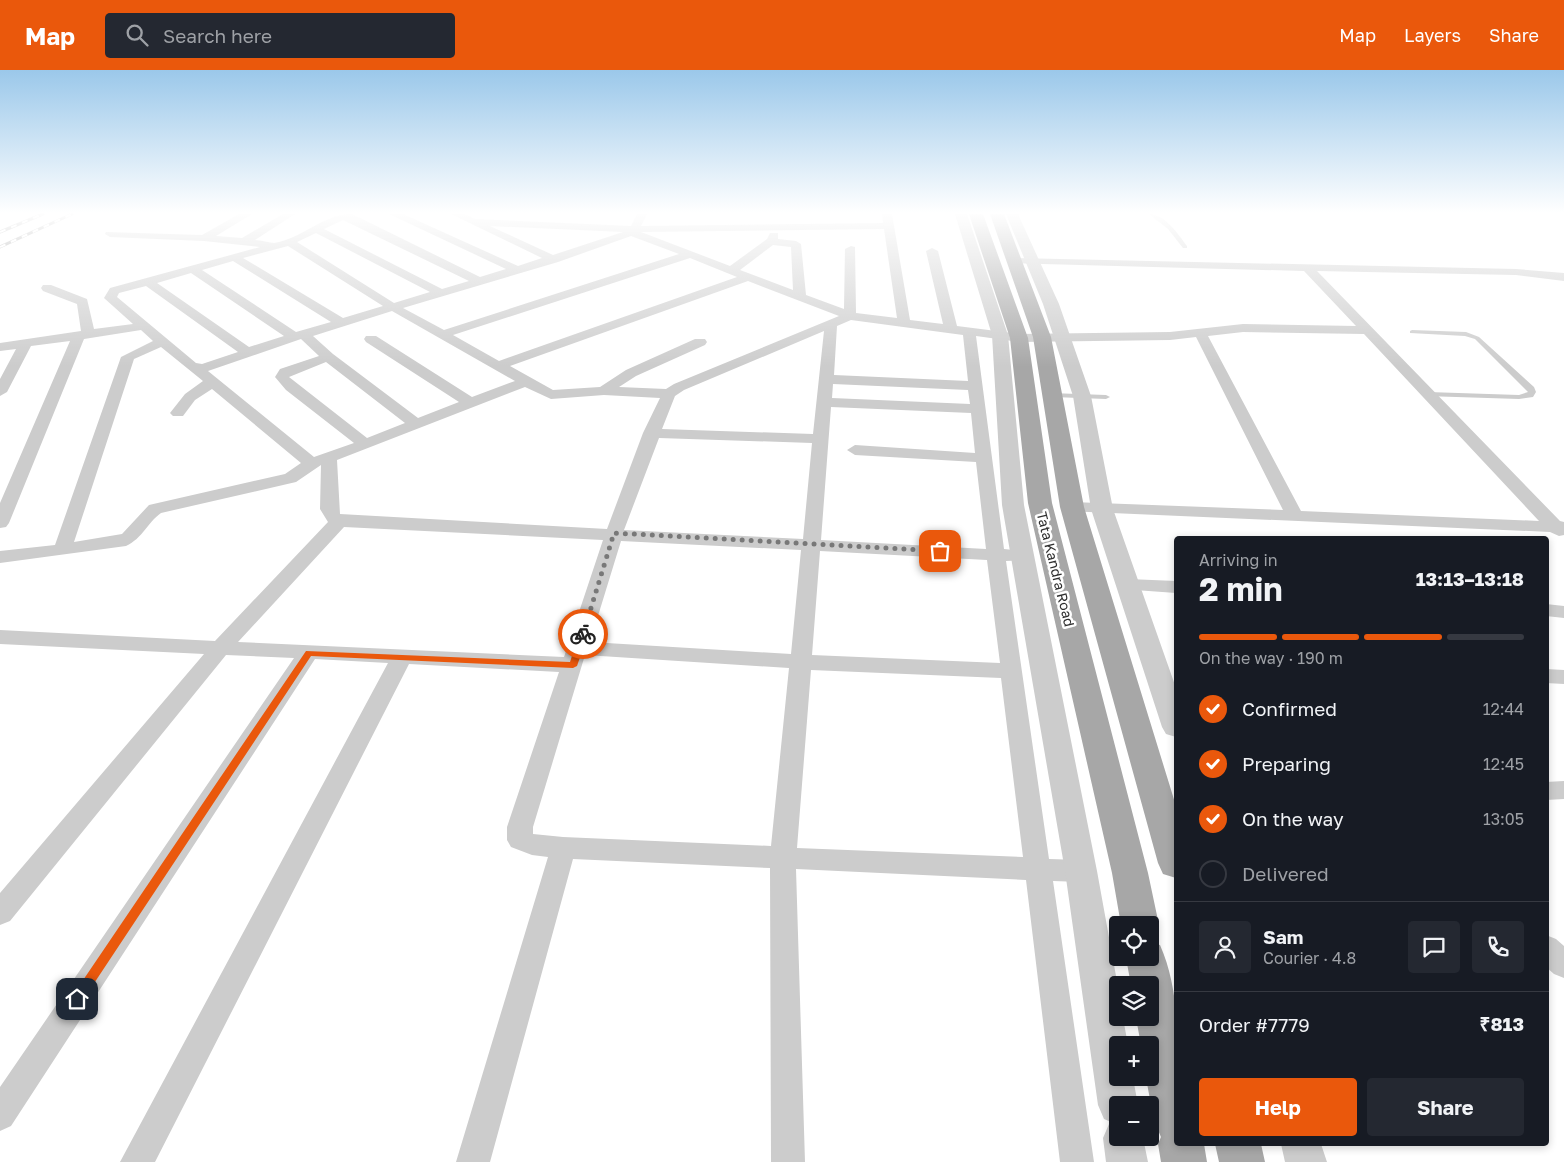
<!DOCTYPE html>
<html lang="en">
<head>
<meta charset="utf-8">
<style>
  body { margin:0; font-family:"Golos Text",sans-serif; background:#242831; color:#f1f3f6; height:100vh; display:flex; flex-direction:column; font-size:19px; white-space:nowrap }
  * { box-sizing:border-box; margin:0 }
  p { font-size:16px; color:#9ea1a6 }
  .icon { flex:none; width:28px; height:28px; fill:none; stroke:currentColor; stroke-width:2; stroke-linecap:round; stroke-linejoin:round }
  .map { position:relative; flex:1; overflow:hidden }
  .details { position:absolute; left:1174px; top:466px; width:375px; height:610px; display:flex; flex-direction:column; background:#171b24; border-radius:5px; box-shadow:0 2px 8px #0003 }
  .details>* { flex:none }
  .fabs { position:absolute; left:1109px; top:846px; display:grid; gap:10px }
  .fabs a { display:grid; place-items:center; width:50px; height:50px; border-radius:5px; background:#171b24; box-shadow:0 2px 8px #0003; font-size:25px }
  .pin { position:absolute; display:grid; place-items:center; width:42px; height:42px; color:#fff; margin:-21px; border-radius:10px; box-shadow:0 2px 8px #0006 }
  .courier { position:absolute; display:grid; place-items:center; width:50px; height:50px; margin:-25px; border:4px solid #ea580c; border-radius:50%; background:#fff; color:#222; box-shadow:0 1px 6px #0007 }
  .summary em { font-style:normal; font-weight:700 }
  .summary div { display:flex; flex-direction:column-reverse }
  .summary { display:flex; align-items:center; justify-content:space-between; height:85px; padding:0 25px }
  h1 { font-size:32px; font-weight:700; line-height:38px }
  .bar { display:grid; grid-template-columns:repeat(4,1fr); gap:8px 5px; align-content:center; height:60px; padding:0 25px }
  .bar i { height:6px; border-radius:4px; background:#363941 }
  .bar .current { background:#ea580c }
  .bar p { grid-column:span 4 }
  .line { display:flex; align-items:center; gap:12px; padding:0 25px; border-top:1px solid #363941 }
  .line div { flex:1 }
  .round { display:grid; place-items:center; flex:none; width:52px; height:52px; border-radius:5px; background:#242831 }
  ol { padding:0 25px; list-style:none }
  li { display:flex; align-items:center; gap:15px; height:55px }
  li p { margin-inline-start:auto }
  li .icon { padding:5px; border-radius:50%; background:#ea580c; color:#fff; stroke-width:4 }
  li:last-child { color:#9ea1a6 }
  li i { width:28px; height:28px; border:2px solid #363941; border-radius:50% }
  .button { display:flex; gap:10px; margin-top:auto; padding:10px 25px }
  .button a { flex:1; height:58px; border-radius:5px; background:#ea580c; color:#fff; font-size:20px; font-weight:700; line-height:58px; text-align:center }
  .button a+a { background:#242831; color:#f1f3f6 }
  header { display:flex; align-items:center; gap:30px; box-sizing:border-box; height:70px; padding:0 25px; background:#ea580c; color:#fff }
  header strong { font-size:24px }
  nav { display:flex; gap:28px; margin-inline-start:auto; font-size:18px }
  .search { width:350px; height:45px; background:#242831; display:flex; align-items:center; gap:12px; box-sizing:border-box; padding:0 18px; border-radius:5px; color:#9ea1a6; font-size:19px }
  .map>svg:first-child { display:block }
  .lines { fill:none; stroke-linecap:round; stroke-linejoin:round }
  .service { fill:#ccc; fill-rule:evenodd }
  .minor { fill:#ccc; fill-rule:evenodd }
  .tertiary { fill:#ccc; fill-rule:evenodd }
  .primary { fill:#a7a7a7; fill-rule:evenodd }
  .rail-casing { stroke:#848484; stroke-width:3 }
  .rail { stroke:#fff; stroke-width:2; stroke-dasharray:6; stroke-linecap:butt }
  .route { fill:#ea580c }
  .done { stroke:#787878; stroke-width:5; stroke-dasharray:0 9 }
  .labels { text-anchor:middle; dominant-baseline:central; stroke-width:5; stroke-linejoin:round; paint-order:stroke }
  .street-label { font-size:14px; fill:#2f2f2f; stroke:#fff }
</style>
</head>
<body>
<header>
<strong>Map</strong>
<div class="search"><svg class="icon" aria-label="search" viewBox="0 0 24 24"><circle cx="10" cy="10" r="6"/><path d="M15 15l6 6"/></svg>Search here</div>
<nav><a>Map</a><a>Layers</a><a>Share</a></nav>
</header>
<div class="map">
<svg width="1564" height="1092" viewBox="0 0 1564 1092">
  <rect width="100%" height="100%" fill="#fff"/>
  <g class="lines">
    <path class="service" d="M 1149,144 C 1165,144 1178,164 1187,176 L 1187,178 L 1183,178 L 1168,159 Z
      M 1412,260 L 1466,262 L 1479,267 L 1534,317 L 1536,322 L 1533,327 L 1519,329 L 1425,326 L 1425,322 L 1428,322 L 1519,325 L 1528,322 L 1475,269 L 1465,266 L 1410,263 L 1410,261 Z
      M 1050,323 L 1106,325 L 1110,327 L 1106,329 L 1053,327 L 1050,327 Z"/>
    <path class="minor" d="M 239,144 L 252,144 L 216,166 L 242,168 L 283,144 L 295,144 L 255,170 C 261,170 270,173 274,173 C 302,169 323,144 352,144 L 480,207 L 506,199 L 389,144 L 403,144 L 518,196 L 542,188 L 451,144 L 465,144 L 475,149 L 631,156 L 637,144 L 647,144 L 641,156 L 883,153 L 882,144 L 892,144 L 910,250 L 943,254 L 926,181 L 932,178 L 938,181 L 957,256 L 1019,264 L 1170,262 L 1243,254 L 1356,256 L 1304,201 L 1010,193 L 1010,189 L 1014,188 L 1516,199 L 1564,203 L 1564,211 L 1516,205 L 1317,201 L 1560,451 L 1564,452 L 1564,465 L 1559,466 L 1550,462 L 1066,441 L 1063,437 L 1066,433 L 1072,432 L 1283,440 L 1196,267 L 1170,270 L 1019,272 L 976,266 L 1004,479 L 1030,482 L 1032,486 L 1030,490 L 1006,491 L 1049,789 L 1081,790 L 1090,793 L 1094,801 L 1090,809 L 1081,812 L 1053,811 L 1094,1092 L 1060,1092 L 1026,810 L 796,799 L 805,1092 L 771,1092 L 770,798 L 573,789 L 490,1092 L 456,1092 L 548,787 L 532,785 L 511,777 L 507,770 L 507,757 L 559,602 L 409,594 L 155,1092 L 120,1092 L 388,593 L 315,589 L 11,1056 L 0,1061 L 0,1017 L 294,588 L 226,585 L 10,851 L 0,855 L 0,823 L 204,584 L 0,574 L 0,560 L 215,571 L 328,452 L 320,439 L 321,395 L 296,412 L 161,443 C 147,453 143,468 126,476 L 0,493 L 0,481 L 55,475 L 121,287 L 153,271 L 141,260 L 84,269 L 9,453 L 6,457 L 0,458 L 0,433 L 70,271 L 31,276 L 7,322 L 0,326 L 0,309 L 16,279 L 0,281 L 0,273 L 81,261 L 77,234 L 43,221 L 41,218 L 43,215 L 51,215 L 87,229 L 94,259 L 133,254 L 104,228 L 110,218 L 260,177 L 204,171 L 110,167 L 105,164 L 106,162 L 202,165 ZM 343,150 L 469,211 L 442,219 L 324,159 ZM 490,156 L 623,162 L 553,185 ZM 884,159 L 897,248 L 856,243 L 855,177 L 851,176 L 845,179 L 844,239 L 806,225 L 801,174 L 796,171 L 778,169 L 778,163 L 770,163 L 767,169 L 730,196 L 641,162 ZM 316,163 L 430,222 L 394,233 L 297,172 ZM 631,166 L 679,184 L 444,260 L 403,238 L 558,192 ZM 773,175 L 791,177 L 793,220 L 740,200 ZM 288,176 L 383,236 L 343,248 L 243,188 ZM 690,188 L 737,207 L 499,291 L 453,265 ZM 233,191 L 331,252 L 296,262 L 202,200 ZM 191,203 L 284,266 L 249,277 L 157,213 ZM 748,211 L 839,246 L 674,314 L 666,319 L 619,317 L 636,306 L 705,275 L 707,272 L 705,269 L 695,269 L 626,300 L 600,317 L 553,320 L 510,296 ZM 146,216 L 238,282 L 202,294 L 196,293 L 117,227 L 119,223 ZM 392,241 L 515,311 L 472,327 L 376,266 L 366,266 L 364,269 L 366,272 L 459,332 L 418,348 L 333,284 L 313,266 ZM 851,250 L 963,265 L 968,311 L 834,305 L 837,256 ZM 824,261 L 813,364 L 662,359 L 675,326 L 684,320 ZM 1243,262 L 1364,264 L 1539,451 L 1301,441 L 1208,266 ZM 301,269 L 319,286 L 280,299 L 275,307 L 286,320 L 354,373 L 314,387 L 208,301 ZM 161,277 L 203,311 L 185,324 L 170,343 L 173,346 L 183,346 L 195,330 L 212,319 L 301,393 L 285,404 L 149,435 L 122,464 L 74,472 L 134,289 ZM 326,292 L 405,353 L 367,368 L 289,307 ZM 833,314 L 968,320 L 970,334 L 832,328 ZM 525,317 L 551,329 L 604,325 L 660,328 L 643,363 L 607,459 L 340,444 L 337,390 ZM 831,337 L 971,343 L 975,383 L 855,375 L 847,380 L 855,385 L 976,392 L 986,479 L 821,470 ZM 659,368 L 812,373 L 803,469 L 624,460 ZM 344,457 L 603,470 L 564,587 L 238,572 ZM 621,471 L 801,480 L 791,584 L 590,572 ZM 820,481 L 987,490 L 1000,593 L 812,585 ZM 585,585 L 789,598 L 771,776 L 563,767 L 533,764 L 533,757 ZM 811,600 L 1001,608 L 1023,787 L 797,778 Z
      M 1128,509 L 1176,511 L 1176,523 L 1121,519 L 1118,515 L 1121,511 Z
      M 1546,534 L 1564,536 L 1564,548 L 1546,546 Z
      M 1546,599 L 1564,600 L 1564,614 L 1546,613 Z
      M 1564,711 L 1564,729 L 1546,730 L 1546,712 Z
      M 1546,865 L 1556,869 L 1564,876 L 1564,908 L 1554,904 L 1546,897 Z"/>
    <path class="tertiary" d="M 955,144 L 967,144 L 1008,265 L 1024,435 L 1097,801 L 1118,917 L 1118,948 L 1123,948 L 1128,975 L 1118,975 L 1118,1008 L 1133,1008 L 1138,1035 L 1118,1035 L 1118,1068 L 1143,1068 L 1148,1092 L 1106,1092 L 1103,1068 L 1109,1054 L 1111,1052 L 1104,1049 L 1098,1035 L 1065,801 L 1002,435 L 992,265 Z
      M 1006,144 L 1018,144 L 1059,234 L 1091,326 L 1113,439 L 1176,618 L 1176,667 L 1166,664 L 1162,657 L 1091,439 L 1073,326 L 1043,234 Z
      M 1281,1074 L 1321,1074 L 1327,1092 L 1285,1092 Z"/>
    <path class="primary" d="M 969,144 L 983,144 L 1028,268 L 1052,433 L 1148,803 L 1159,855 L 1153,867 L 1150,868 L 1150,855 L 1121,855 L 1112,803 L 1028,433 L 1010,268 Z
      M 990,144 L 1004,144 L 1051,267 L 1084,437 L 1176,736 L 1176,808 L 1163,804 L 1158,793 L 1060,437 L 1033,267 Z
      M 1150,872 L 1160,875 C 1186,933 1176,1012 1176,1074 L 1204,1074 L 1207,1092 L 1161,1092 L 1158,1074 L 1161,1067 L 1154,1051 L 1146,1008 L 1150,1008 L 1150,975 L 1141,975 L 1136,948 L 1150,948 L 1150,915 L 1131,915 L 1126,888 L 1150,888 Z
      M 1215,1074 L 1261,1074 L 1265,1092 L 1219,1092 Z"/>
    <g class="rail-casing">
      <path id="rail" d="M 0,162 L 43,144
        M 0,177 L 72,144"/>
    </g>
    <use href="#rail" class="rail"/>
  </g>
  <linearGradient id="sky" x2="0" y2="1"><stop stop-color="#9bc8ea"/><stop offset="0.48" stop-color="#fff"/><stop offset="1" stop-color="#fff" stop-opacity="0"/></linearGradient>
  <rect width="1564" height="297" fill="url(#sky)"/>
  <path class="route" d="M 583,561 L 588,564 L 577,596 L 573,598 L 311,586 L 81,933 L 73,933 L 73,925 L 306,581 L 570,592 L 579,564 Z"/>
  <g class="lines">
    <path class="done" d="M 583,564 L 614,463 L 940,481"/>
  </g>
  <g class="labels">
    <g class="street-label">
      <text transform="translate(1056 499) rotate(76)">Tata Kandra Road</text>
    </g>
  </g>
</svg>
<div class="fabs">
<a><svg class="icon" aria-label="locate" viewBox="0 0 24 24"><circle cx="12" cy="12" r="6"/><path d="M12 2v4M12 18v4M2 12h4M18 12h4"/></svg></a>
<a><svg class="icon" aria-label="layers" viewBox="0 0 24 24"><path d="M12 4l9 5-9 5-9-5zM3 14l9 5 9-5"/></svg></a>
<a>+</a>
<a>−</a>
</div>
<div class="pin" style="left:940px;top:481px;background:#ea580c"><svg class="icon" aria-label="bag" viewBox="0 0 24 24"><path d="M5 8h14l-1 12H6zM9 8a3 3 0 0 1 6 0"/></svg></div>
<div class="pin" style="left:77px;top:929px;background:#1f2937"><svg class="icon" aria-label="home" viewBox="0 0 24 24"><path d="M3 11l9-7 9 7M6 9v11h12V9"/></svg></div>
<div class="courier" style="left:583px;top:564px"><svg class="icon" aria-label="bike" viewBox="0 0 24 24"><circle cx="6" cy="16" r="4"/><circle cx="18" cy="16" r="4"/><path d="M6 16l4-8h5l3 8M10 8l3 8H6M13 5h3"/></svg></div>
<section class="details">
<div class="summary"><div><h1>2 min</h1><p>Arriving in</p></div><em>13:13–13:18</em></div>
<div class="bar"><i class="current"></i><i class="current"></i><i class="current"></i><i></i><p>On the way · 190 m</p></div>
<ol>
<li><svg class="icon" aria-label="check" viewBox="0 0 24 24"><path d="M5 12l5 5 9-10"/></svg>Confirmed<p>12:44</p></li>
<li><svg class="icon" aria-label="check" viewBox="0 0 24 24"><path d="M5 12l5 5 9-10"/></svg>Preparing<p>12:45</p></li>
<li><svg class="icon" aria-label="check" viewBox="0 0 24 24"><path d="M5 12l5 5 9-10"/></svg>On the way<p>13:05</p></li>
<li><i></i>Delivered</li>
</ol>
<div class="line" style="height:90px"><a class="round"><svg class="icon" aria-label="person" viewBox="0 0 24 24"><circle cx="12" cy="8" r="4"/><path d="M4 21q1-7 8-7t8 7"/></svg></a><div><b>Sam</b><p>Courier · 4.8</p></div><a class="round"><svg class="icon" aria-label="chat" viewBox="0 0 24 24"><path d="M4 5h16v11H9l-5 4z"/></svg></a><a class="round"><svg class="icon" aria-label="phone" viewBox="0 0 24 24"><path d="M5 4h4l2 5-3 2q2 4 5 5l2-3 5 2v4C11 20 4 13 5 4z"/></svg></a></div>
<div class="line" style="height:65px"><div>Order #7779</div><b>₹813</b></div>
<div class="button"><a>Help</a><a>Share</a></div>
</section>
</div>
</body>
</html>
